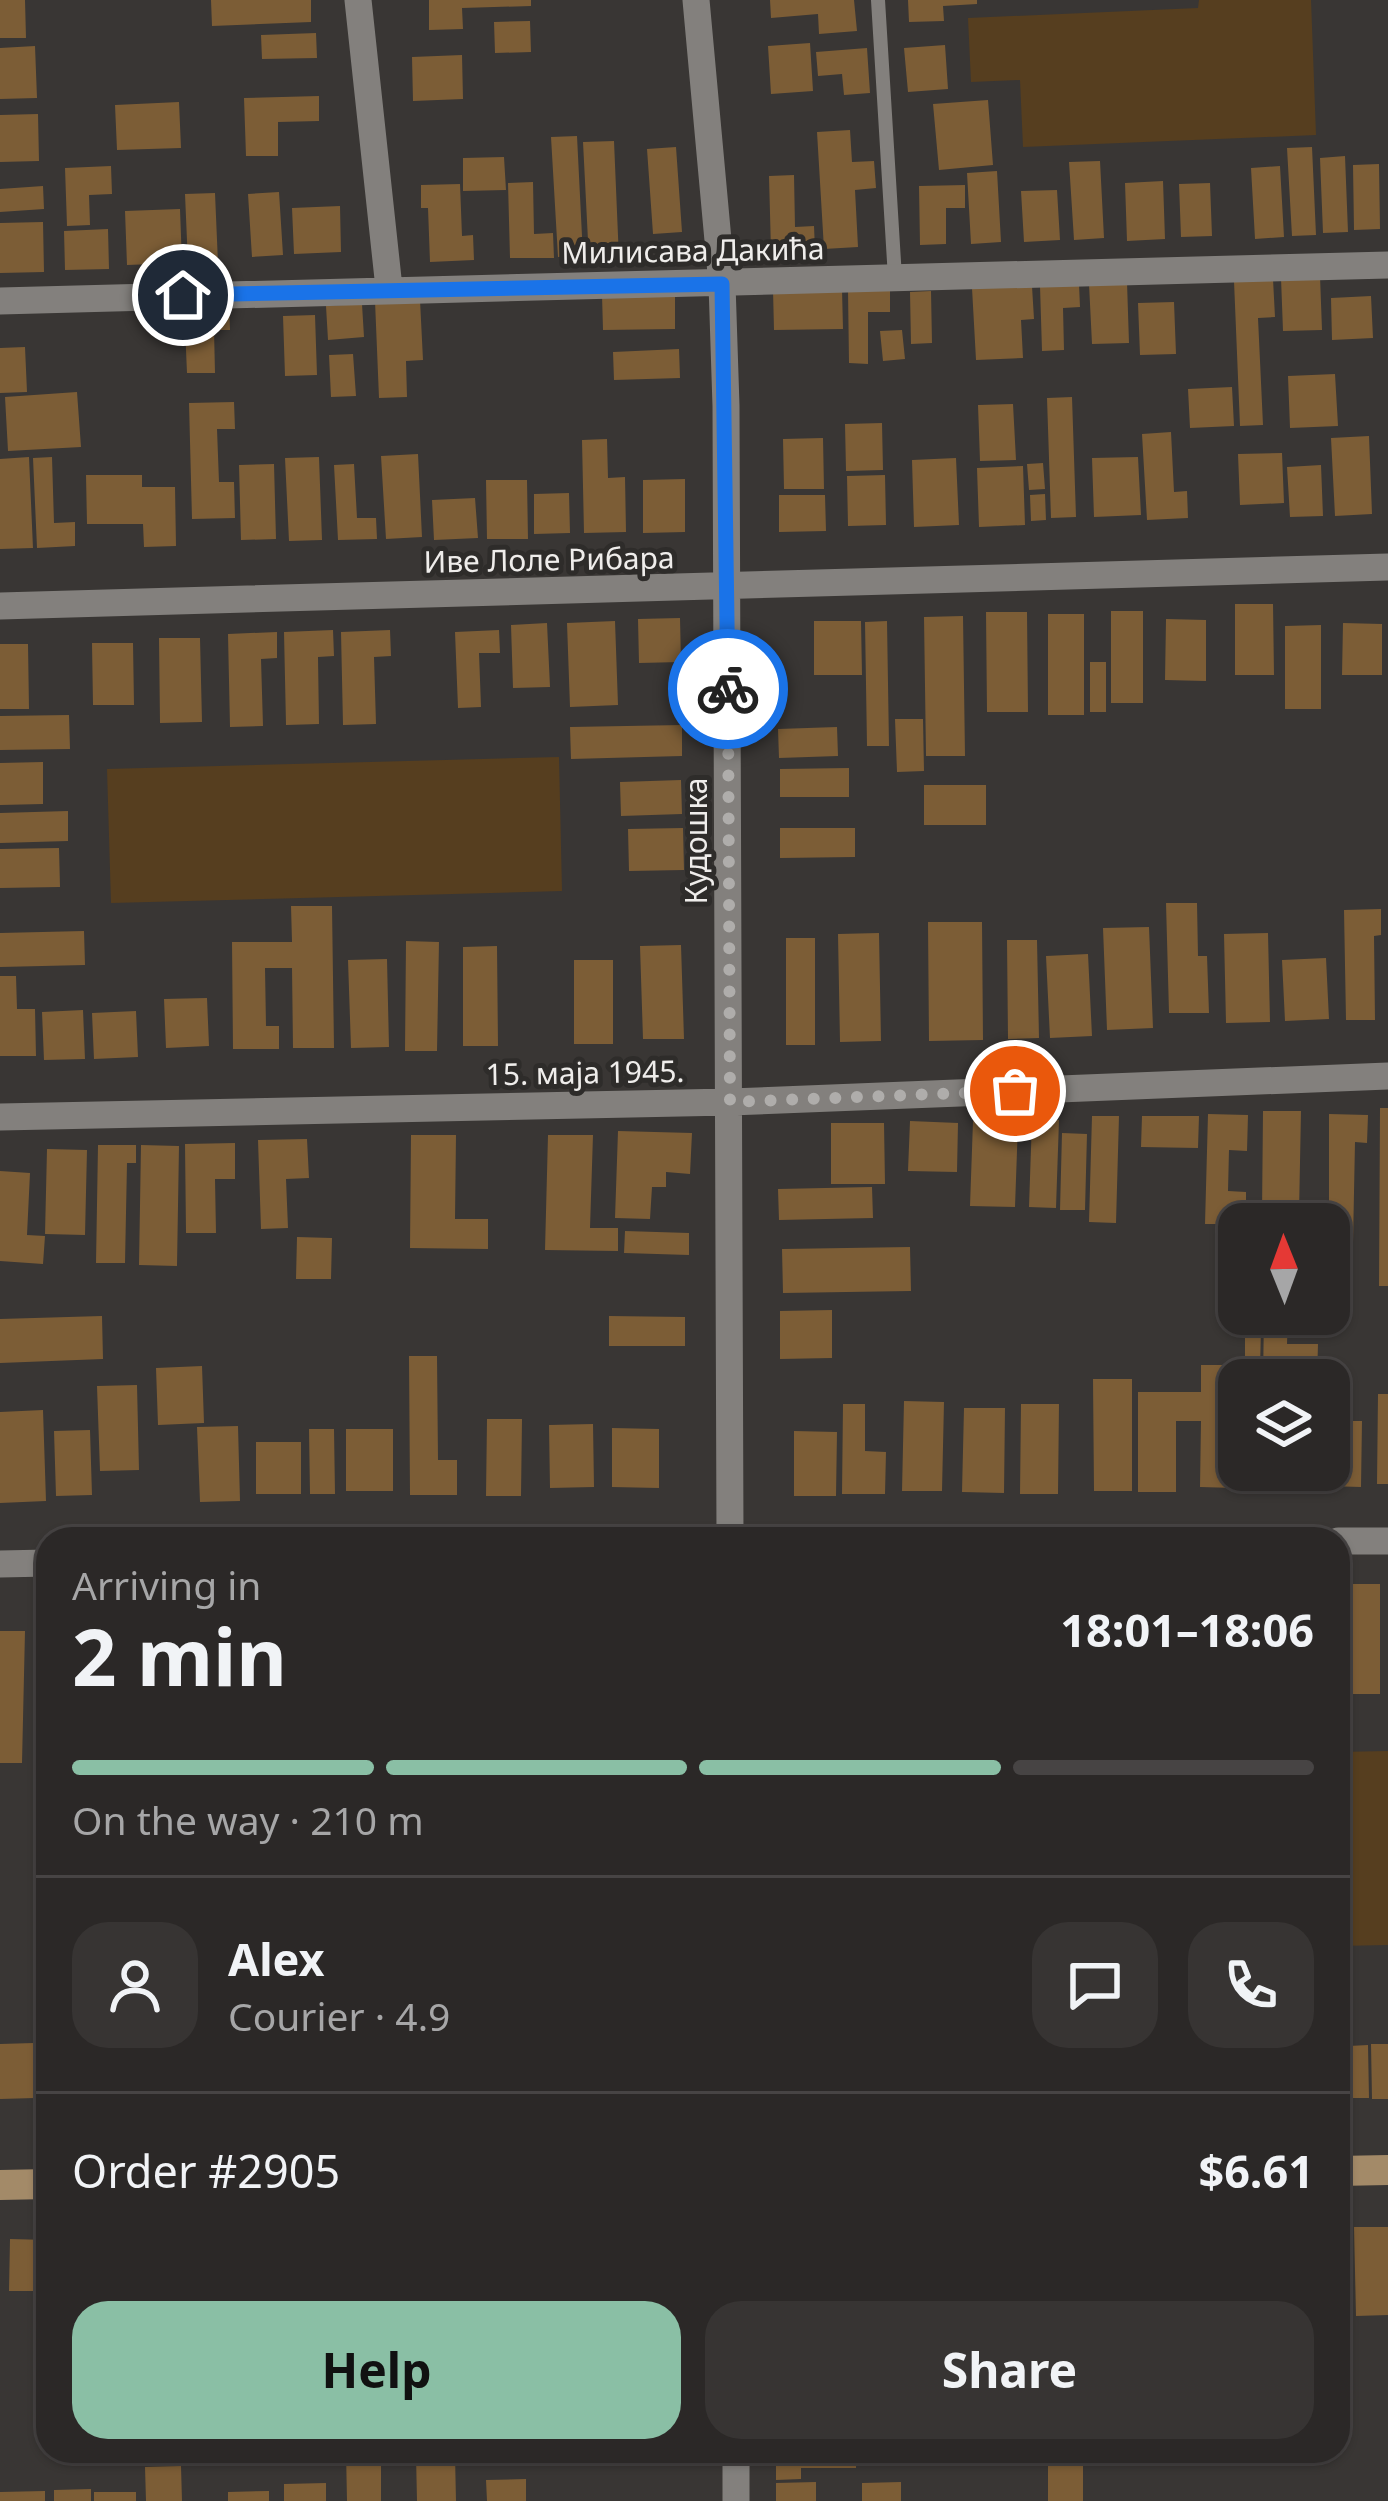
<!DOCTYPE html>
<html lang="en">
<head>
<meta charset="utf-8">
<style>
  body { margin:0; font-family:"Noto Sans",sans-serif; background:#373433; color:#f1f3f6; height:100vh; display:flex; flex-direction:column; font-size:45px; white-space:nowrap }
  * { box-sizing:border-box; margin:0 }
  p { font-size:39px; color:#a6a6a7 }
  .icon { flex:none; width:66px; height:66px; fill:none; stroke:currentColor; stroke-width:2; stroke-linecap:round; stroke-linejoin:round }
  .map { position:relative; flex:1; overflow:hidden }
  .side { position:absolute; left:36px; top:1527px; width:1314px; height:936px; display:flex; flex-direction:column; background:#2b2827; border-radius:36px; box-shadow:0 3px 9px #0004,0 0 0 3px #474444 }
  .side>* { flex:none }
  .needle { width:78px; rotate:359deg }
  .fabs { position:absolute; left:1218px; top:1203px; display:grid; gap:24px }
  .fabs a { display:grid; place-items:center; width:132px; height:132px; border-radius:24px; background:#2b2827; box-shadow:0 3px 9px #0004,0 0 0 3px #474444; font-size:60px }
  .pin { position:absolute; display:grid; place-items:center; width:102px; height:102px; color:#fff; margin:-51px; border:6px solid #fff; border-radius:50%; box-shadow:0 3px 12px #0007 }
  .courier { position:absolute; display:grid; place-items:center; width:120px; height:120px; margin:-60px; border:9px solid #1a73e8; border-radius:50%; background:#fff; color:#222; box-shadow:0 3px 15px #0007 }
  .summary em { font-style:normal; font-weight:700 }
  .summary div { display:flex; flex-direction:column-reverse }
  .summary { display:flex; align-items:center; justify-content:space-between; height:204px; padding:0 36px }
  h1 { font-size:78px; font-weight:700; line-height:90px }
  .bar { display:grid; grid-template-columns:repeat(4,1fr); gap:18px 12px; align-content:center; height:144px; padding:0 36px }
  .bar i { height:15px; border-radius:9px; background:#474444 }
  .bar .active { background:#8abfa5 }
  .bar p { grid-column:span 4 }
  .line { display:flex; align-items:center; gap:30px; padding:0 36px; border-top:3px solid #474444 }
  .line div { flex:1 }
  .round { display:grid; place-items:center; flex:none; width:126px; height:126px; border-radius:36px; background:#373433 }
  .action { display:flex; gap:24px; margin-top:auto; padding:24px 36px }
  .action a { flex:1; height:138px; border-radius:36px; background:#8abfa5; color:#111; font-size:48px; font-weight:700; line-height:138px; text-align:center }
  .action a+a { background:#373433; color:#f1f3f6 }
  .map>svg:first-child { display:block }
  .green { fill:#563e1f }
  .building { fill:#7c5d36 }
  .lines { fill:none; stroke-linecap:round; stroke-linejoin:round }
  .lane { stroke:#83807d; stroke-width:14 }
  .street { stroke:#83807d; stroke-width:27 }
  .secondary { stroke:#a38a68; stroke-width:30 }
  .done { stroke:#afadab; stroke-width:12; stroke-dasharray:0 21.6 }
  .route { stroke:#1a73e8; stroke-width:15 }
  .labels { text-anchor:middle; dominant-baseline:central; stroke-width:10; stroke-linejoin:round; paint-order:stroke }
  .street-label { font-size:30px; fill:#efedeb; stroke:#2e2c2a }
</style>
</head>
<body>
<div class="map">
<svg width="1388" height="2501" viewBox="0 0 1388 2501">
  <rect width="100%" height="100%" fill="#393634"/>
  <path class="green" d="M 1199,0 L 1311,0 L 1316,135 L 1023,147 L 1020,80 L 971,82 L 968,18 L 1198,8 Z
    M 559,757 L 562,891 L 111,903 L 107,769 Z
    M 1388,1751 L 1388,1945 L 1338,1946 L 1338,1752 Z"/>
  <path class="building" d="M 0,0 L 25,0 L 26,38 L 0,38 Z
    M 211,0 L 311,0 L 311,22 L 212,26 Z
    M 429,0 L 531,0 L 531,6 L 462,8 L 463,29 L 429,30 Z
    M 770,0 L 854,0 L 857,31 L 819,34 L 818,14 L 771,18 Z
    M 908,0 L 977,0 L 977,4 L 943,6 L 944,21 L 909,22 Z
    M 530,21 L 531,52 L 495,53 L 494,22 Z
    M 316,33 L 317,58 L 262,59 L 261,35 Z
    M 810,43 L 813,91 L 771,94 L 768,46 Z
    M 945,45 L 948,89 L 908,92 L 904,48 Z
    M 35,46 L 37,98 L 0,99 L 0,48 Z
    M 867,48 L 870,93 L 844,95 L 842,74 L 818,76 L 816,52 Z
    M 462,55 L 463,99 L 413,101 L 412,57 Z
    M 319,96 L 319,121 L 278,122 L 278,156 L 246,156 L 244,98 Z
    M 988,100 L 993,165 L 939,170 L 933,104 Z
    M 179,102 L 181,148 L 117,150 L 115,105 Z
    M 38,114 L 39,161 L 0,162 L 0,115 Z
    M 850,130 L 852,162 L 874,161 L 876,188 L 855,190 L 858,247 L 824,249 L 817,132 Z
    M 577,136 L 583,256 L 558,257 L 551,137 Z
    M 614,141 L 619,259 L 589,260 L 583,142 Z
    M 676,147 L 682,232 L 653,234 L 647,149 Z
    M 1312,147 L 1316,235 L 1292,236 L 1287,148 Z
    M 1345,156 L 1348,232 L 1323,233 L 1320,158 Z
    M 504,157 L 506,190 L 463,191 L 463,158 Z
    M 1100,161 L 1104,238 L 1074,240 L 1069,162 Z
    M 1379,164 L 1380,229 L 1354,230 L 1353,165 Z
    M 111,166 L 112,194 L 89,195 L 90,225 L 67,226 L 65,168 Z
    M 1280,166 L 1284,237 L 1255,239 L 1251,168 Z
    M 997,171 L 1001,242 L 971,244 L 967,173 Z
    M 794,175 L 795,227 L 814,226 L 815,250 L 771,251 L 769,176 Z
    M 1163,181 L 1165,239 L 1127,241 L 1125,183 Z
    M 533,182 L 534,234 L 553,233 L 554,258 L 510,258 L 508,183 Z
    M 1210,183 L 1212,236 L 1181,237 L 1179,184 Z
    M 460,184 L 462,236 L 473,235 L 474,260 L 430,262 L 428,208 L 421,208 L 421,185 Z
    M 965,185 L 965,208 L 946,208 L 946,244 L 920,245 L 919,186 Z
    M 43,186 L 44,209 L 0,212 L 0,189 Z
    M 1057,190 L 1060,240 L 1024,242 L 1021,191 Z
    M 279,192 L 283,255 L 252,257 L 248,194 Z
    M 215,193 L 218,263 L 188,264 L 185,194 Z
    M 340,206 L 341,252 L 294,254 L 292,208 Z
    M 180,209 L 182,263 L 127,265 L 125,211 Z
    M 43,222 L 44,272 L 0,273 L 0,223 Z
    M 108,229 L 109,269 L 65,270 L 64,231 Z
    M 1320,276 L 1322,330 L 1283,331 L 1281,278 Z
    M 1273,279 L 1275,317 L 1258,318 L 1263,425 L 1240,426 L 1234,281 Z
    M 1127,282 L 1129,343 L 1092,344 L 1089,284 Z
    M 1079,284 L 1080,307 L 1063,308 L 1064,350 L 1042,351 L 1040,286 Z
    M 1032,286 L 1034,319 L 1021,320 L 1023,358 L 976,360 L 972,288 Z
    M 842,289 L 843,329 L 774,330 L 773,290 Z
    M 890,289 L 890,312 L 868,312 L 868,364 L 849,363 L 848,290 Z
    M 931,291 L 932,343 L 911,344 L 910,292 Z
    M 675,294 L 675,329 L 603,330 L 602,295 Z
    M 1371,296 L 1373,338 L 1332,340 L 1331,298 Z
    M 420,300 L 423,360 L 406,361 L 407,397 L 379,398 L 375,301 Z
    M 229,302 L 230,330 L 214,330 L 215,373 L 187,373 L 184,303 Z
    M 1174,302 L 1176,354 L 1140,355 L 1138,303 Z
    M 362,304 L 364,337 L 328,340 L 326,306 Z
    M 315,315 L 317,375 L 285,376 L 283,316 Z
    M 902,330 L 905,359 L 883,361 L 880,331 Z
    M 25,347 L 27,392 L 0,393 L 0,348 Z
    M 679,349 L 680,378 L 614,380 L 613,352 Z
    M 353,354 L 356,396 L 331,397 L 329,355 Z
    M 1335,374 L 1338,426 L 1290,428 L 1288,376 Z
    M 1232,387 L 1234,426 L 1190,428 L 1188,389 Z
    M 77,392 L 81,447 L 8,451 L 5,397 Z
    M 1072,397 L 1076,517 L 1051,518 L 1047,398 Z
    M 234,402 L 235,429 L 217,429 L 219,482 L 234,482 L 235,518 L 192,519 L 189,403 Z
    M 1013,404 L 1016,460 L 980,461 L 978,405 Z
    M 882,423 L 883,470 L 846,471 L 845,424 Z
    M 1171,432 L 1174,492 L 1187,491 L 1188,518 L 1147,520 L 1142,434 Z
    M 1369,436 L 1372,514 L 1335,516 L 1331,438 Z
    M 823,438 L 824,489 L 784,489 L 783,439 Z
    M 607,439 L 608,478 L 625,477 L 626,532 L 584,533 L 582,440 Z
    M 1282,453 L 1284,503 L 1240,505 L 1238,454 Z
    M 418,454 L 422,537 L 386,539 L 381,456 Z
    M 29,457 L 33,548 L 0,549 L 0,459 Z
    M 52,457 L 54,523 L 75,522 L 75,546 L 37,548 L 33,458 Z
    M 319,457 L 322,540 L 289,541 L 285,458 Z
    M 1138,457 L 1141,515 L 1094,517 L 1092,458 Z
    M 956,458 L 959,525 L 914,527 L 912,460 Z
    M 1043,463 L 1045,489 L 1029,490 L 1027,464 Z
    M 274,464 L 276,539 L 241,540 L 239,465 Z
    M 354,464 L 357,518 L 376,518 L 377,539 L 338,540 L 334,465 Z
    M 1321,465 L 1323,516 L 1290,517 L 1287,467 Z
    M 1023,466 L 1025,525 L 979,527 L 977,468 Z
    M 86,475 L 142,475 L 142,487 L 175,487 L 176,546 L 144,547 L 143,524 L 87,524 Z
    M 885,475 L 886,525 L 848,526 L 847,476 Z
    M 685,479 L 685,532 L 643,533 L 643,480 Z
    M 486,480 L 527,480 L 528,539 L 487,539 Z
    M 569,493 L 570,533 L 534,534 L 534,494 Z
    M 1045,494 L 1046,520 L 1031,521 L 1030,495 Z
    M 779,495 L 825,495 L 826,531 L 779,532 Z
    M 475,498 L 478,538 L 434,540 L 432,500 Z
    M 1235,604 L 1273,604 L 1274,675 L 1235,675 Z
    M 1111,611 L 1143,611 L 1143,703 L 1111,703 Z
    M 986,612 L 1027,612 L 1028,712 L 987,712 Z
    M 1048,614 L 1084,614 L 1084,715 L 1048,715 Z
    M 963,616 L 965,756 L 926,756 L 924,617 Z
    M 680,618 L 681,662 L 639,663 L 638,619 Z
    M 1166,619 L 1206,620 L 1206,681 L 1165,680 Z
    M 615,621 L 618,705 L 570,707 L 567,623 Z
    M 814,621 L 861,621 L 862,675 L 814,675 Z
    M 887,621 L 889,746 L 867,746 L 865,622 Z
    M 547,623 L 550,687 L 513,688 L 511,625 Z
    M 1343,623 L 1382,624 L 1382,675 L 1342,675 Z
    M 1321,625 L 1321,709 L 1285,709 L 1285,626 Z
    M 333,630 L 334,656 L 318,657 L 319,724 L 286,725 L 284,632 Z
    M 390,630 L 391,656 L 374,657 L 376,724 L 343,725 L 341,632 Z
    M 499,630 L 500,653 L 479,653 L 481,707 L 458,708 L 455,632 Z
    M 277,632 L 277,658 L 261,659 L 263,726 L 230,727 L 228,634 Z
    M 159,638 L 200,638 L 202,722 L 160,723 Z
    M 92,643 L 133,643 L 134,705 L 93,705 Z
    M 0,644 L 28,644 L 29,709 L 0,709 Z
    M 1090,662 L 1106,662 L 1106,712 L 1090,712 Z
    M 69,715 L 70,749 L 0,750 L 0,716 Z
    M 895,719 L 923,719 L 924,771 L 897,772 Z
    M 682,725 L 682,756 L 571,759 L 570,727 Z
    M 837,727 L 838,756 L 779,758 L 778,729 Z
    M 43,762 L 43,804 L 0,805 L 0,763 Z
    M 849,768 L 849,797 L 780,797 L 780,769 Z
    M 681,780 L 682,814 L 621,816 L 620,782 Z
    M 924,785 L 986,785 L 986,825 L 924,825 Z
    M 68,811 L 68,841 L 0,843 L 0,813 Z
    M 683,828 L 684,870 L 629,871 L 628,829 Z
    M 780,828 L 855,828 L 855,857 L 780,858 Z
    M 59,848 L 60,887 L 0,888 L 0,849 Z
    M 1166,903 L 1197,903 L 1198,956 L 1207,956 L 1209,1013 L 1169,1013 Z
    M 291,906 L 332,906 L 334,1048 L 293,1048 L 292,968 L 265,968 L 266,1026 L 279,1026 L 279,1049 L 233,1049 L 232,942 L 292,942 Z
    M 1381,909 L 1381,935 L 1374,936 L 1375,1020 L 1346,1020 L 1344,910 Z
    M 928,922 L 982,922 L 983,1040 L 929,1041 Z
    M 1149,927 L 1153,1028 L 1107,1030 L 1103,928 Z
    M 84,931 L 85,965 L 0,967 L 0,933 Z
    M 879,933 L 881,1041 L 840,1042 L 838,934 Z
    M 1268,933 L 1270,1022 L 1226,1023 L 1224,934 Z
    M 786,938 L 815,938 L 815,1045 L 786,1045 Z
    M 1007,940 L 1037,940 L 1039,1038 L 1008,1039 Z
    M 406,941 L 439,942 L 437,1051 L 405,1051 Z
    M 681,945 L 684,1039 L 643,1039 L 640,946 Z
    M 497,946 L 498,1046 L 463,1046 L 463,947 Z
    M 1088,954 L 1092,1036 L 1050,1038 L 1046,956 Z
    M 1326,958 L 1329,1019 L 1285,1021 L 1282,960 Z
    M 387,959 L 389,1047 L 351,1048 L 348,960 Z
    M 574,960 L 613,960 L 613,1044 L 574,1044 Z
    M 0,976 L 16,976 L 17,1009 L 35,1009 L 36,1056 L 0,1056 Z
    M 207,998 L 209,1046 L 166,1048 L 164,999 Z
    M 83,1010 L 85,1059 L 44,1060 L 42,1012 Z
    M 136,1011 L 138,1057 L 94,1059 L 92,1013 Z
    M 1380,1108 L 1388,1108 L 1388,1286 L 1379,1286 Z
    M 1263,1111 L 1301,1111 L 1299,1214 L 1262,1213 Z
    M 1208,1114 L 1248,1115 L 1247,1151 L 1229,1150 L 1228,1191 L 1246,1192 L 1246,1224 L 1205,1224 Z
    M 1329,1114 L 1368,1115 L 1367,1143 L 1355,1142 L 1353,1243 L 1329,1243 Z
    M 1092,1116 L 1119,1116 L 1116,1223 L 1089,1222 Z
    M 1142,1116 L 1199,1116 L 1198,1148 L 1141,1147 Z
    M 1032,1119 L 1059,1120 L 1056,1208 L 1029,1207 Z
    M 910,1121 L 958,1123 L 957,1172 L 908,1171 Z
    M 973,1121 L 1018,1123 L 1015,1207 L 970,1206 Z
    M 831,1123 L 884,1123 L 885,1184 L 831,1184 Z
    M 618,1131 L 692,1133 L 690,1174 L 666,1172 L 666,1187 L 652,1187 L 650,1219 L 615,1218 Z
    M 1062,1133 L 1087,1134 L 1085,1210 L 1060,1210 Z
    M 411,1135 L 456,1135 L 455,1219 L 488,1219 L 488,1249 L 410,1248 Z
    M 548,1135 L 593,1135 L 590,1228 L 618,1228 L 618,1251 L 545,1250 Z
    M 307,1139 L 309,1178 L 286,1179 L 288,1228 L 261,1229 L 258,1140 Z
    M 235,1143 L 235,1179 L 215,1179 L 216,1233 L 186,1233 L 185,1144 Z
    M 98,1145 L 136,1145 L 136,1163 L 127,1163 L 125,1263 L 96,1263 Z
    M 141,1145 L 179,1146 L 177,1266 L 139,1265 Z
    M 47,1149 L 87,1150 L 85,1235 L 45,1234 Z
    M 0,1171 L 30,1173 L 27,1235 L 45,1236 L 43,1264 L 0,1261 Z
    M 872,1187 L 873,1218 L 779,1220 L 778,1189 Z
    M 625,1231 L 689,1233 L 689,1255 L 624,1253 Z
    M 297,1237 L 332,1238 L 331,1279 L 296,1279 Z
    M 910,1247 L 911,1291 L 783,1293 L 782,1249 Z
    M 832,1310 L 832,1358 L 780,1359 L 780,1311 Z
    M 1264,1314 L 1288,1314 L 1287,1344 L 1318,1344 L 1317,1380 L 1263,1380 Z
    M 102,1316 L 103,1359 L 0,1363 L 0,1319 Z
    M 609,1316 L 685,1317 L 685,1346 L 609,1346 Z
    M 1245,1328 L 1261,1328 L 1260,1369 L 1245,1369 Z
    M 409,1356 L 437,1356 L 438,1460 L 457,1460 L 457,1495 L 410,1495 Z
    M 1201,1365 L 1235,1365 L 1235,1488 L 1200,1487 L 1201,1421 L 1176,1421 L 1176,1492 L 1138,1492 L 1138,1392 L 1201,1392 Z
    M 202,1366 L 204,1423 L 158,1425 L 156,1368 Z
    M 1093,1379 L 1132,1379 L 1132,1491 L 1094,1491 Z
    M 137,1385 L 139,1470 L 100,1471 L 97,1386 Z
    M 1378,1394 L 1388,1394 L 1388,1484 L 1377,1484 Z
    M 904,1401 L 944,1402 L 942,1491 L 902,1491 Z
    M 843,1404 L 865,1404 L 865,1451 L 886,1452 L 885,1494 L 842,1494 Z
    M 1021,1404 L 1059,1404 L 1058,1494 L 1020,1494 Z
    M 964,1408 L 1005,1408 L 1004,1493 L 962,1492 Z
    M 43,1410 L 46,1501 L 0,1503 L 0,1412 Z
    M 487,1419 L 522,1419 L 521,1496 L 486,1496 Z
    M 1329,1421 L 1362,1421 L 1361,1487 L 1326,1486 Z
    M 593,1424 L 594,1487 L 550,1488 L 549,1425 Z
    M 238,1426 L 240,1501 L 200,1502 L 197,1427 Z
    M 612,1428 L 659,1429 L 659,1488 L 612,1487 Z
    M 309,1429 L 334,1429 L 335,1494 L 310,1494 Z
    M 346,1429 L 393,1429 L 393,1491 L 346,1491 Z
    M 90,1430 L 92,1495 L 56,1496 L 54,1431 Z
    M 794,1431 L 837,1432 L 836,1496 L 794,1496 Z
    M 256,1442 L 301,1442 L 301,1494 L 256,1494 Z
    M 1256,1470 L 1297,1470 L 1297,1487 L 1256,1487 Z
    M 1338,1584 L 1380,1584 L 1380,1694 L 1338,1694 Z
    M 0,1631 L 25,1631 L 22,1763 L 0,1763 Z
    M 42,1962 L 48,1962 L 48,2117 L 44,2117 Z
    M 1338,1997 L 1348,1997 L 1349,2046 L 1368,2045 L 1369,2098 L 1338,2098 Z
    M 34,2043 L 35,2098 L 0,2099 L 0,2044 Z
    M 1371,2044 L 1388,2044 L 1388,2099 L 1372,2099 Z
    M 1354,2227 L 1388,2227 L 1388,2315 L 1356,2316 Z
    M 10,2239 L 48,2240 L 48,2291 L 9,2291 Z
    M 346,2451 L 381,2451 L 381,2501 L 347,2501 Z
    M 776,2451 L 856,2451 L 856,2468 L 801,2468 L 801,2479 L 776,2480 Z
    M 1048,2451 L 1083,2451 L 1083,2501 L 1048,2501 Z
    M 416,2455 L 455,2455 L 456,2501 L 417,2501 Z
    M 181,2466 L 182,2501 L 146,2501 L 145,2467 Z
    M 526,2479 L 526,2501 L 487,2501 L 486,2480 Z
    M 816,2482 L 816,2501 L 776,2501 L 776,2483 Z
    M 901,2482 L 901,2501 L 862,2501 L 862,2483 Z
    M 326,2483 L 326,2501 L 284,2501 L 284,2484 Z
    M 91,2489 L 91,2501 L 54,2501 L 54,2490 Z
    M 45,2491 L 45,2501 L 0,2501 L 0,2492 Z
    M 269,2491 L 269,2501 L 228,2501 L 228,2492 Z
    M 94,2492 L 136,2492 L 136,2501 L 94,2501 Z"/>
  <g class="lines">
    <path class="lane" d="M 878,0 L 895,278"/>
    <path class="street" d="M 358,0 L 389,288
      M 696,0 L 722,284 L 726,406 L 730,1539
      M 0,301 L 1388,265
      M 0,606 L 1388,567
      M 0,1117 L 730,1102 L 1388,1076
      M 1338,1541 L 1388,1541
      M 0,1564 L 48,1563
      M 736,2501 L 736,2451"/>
    <path class="secondary" d="M 1338,2171 L 1388,2170
      M 0,2185 L 48,2184"/>
  </g>
  <g class="lines">
    <path class="done" d="M 728,689 L 730,1102 L 1015,1091"/>
    <path class="route" d="M 183,295 L 722,284 L 728,689"/>
  </g>
  <g class="labels">
    <g class="street-label">
      <text transform="translate(693 250) rotate(-1)">Милисава Дакића</text>
      <text transform="translate(549 559) rotate(-1)">Иве Лоле Рибара</text>
      <text transform="translate(695 841) rotate(-90)">Кудошка</text>
      <text transform="translate(585 1072) rotate(-1)">15. маја 1945.</text>
    </g>
  </g>
</svg>
<div class="fabs">
<a><svg class="needle" viewBox="-14 -14 28 28"><path d="M0-13l5 13h-10z" fill="#e53935"/><path d="M0 13l5-13h-10z" fill="#a6a6a7"/></svg></a>
<a><svg class="icon" aria-label="layers" viewBox="0 0 24 24"><path d="M12 4l9 5-9 5-9-5zM3 14l9 5 9-5"/></svg></a>
</div>
<div class="pin" style="left:1015px;top:1091px;background:#ea580c"><svg class="icon" aria-label="bag" viewBox="0 0 24 24"><path d="M5 8h14l-1 12H6zM9 8a3 3 0 0 1 6 0"/></svg></div>
<div class="pin" style="left:183px;top:295px;background:#1f2937"><svg class="icon" aria-label="home" viewBox="0 0 24 24"><path d="M3 11l9-7 9 7M6 9v11h12V9"/></svg></div>
<div class="courier" style="left:728px;top:689px"><svg class="icon" aria-label="bike" viewBox="0 0 24 24"><circle cx="6" cy="16" r="4"/><circle cx="18" cy="16" r="4"/><path d="M6 16l4-8h5l3 8M10 8l3 8H6M13 5h3"/></svg></div>
<section class="side">
<div class="summary"><div><h1>2 min</h1><p>Arriving in</p></div><em>18:01–18:06</em></div>
<div class="bar"><i class="active"></i><i class="active"></i><i class="active"></i><i></i><p>On the way · 210 m</p></div>
<div class="line" style="height:216px"><a class="round"><svg class="icon" aria-label="person" viewBox="0 0 24 24"><circle cx="12" cy="8" r="4"/><path d="M4 21q1-7 8-7t8 7"/></svg></a><div><b>Alex</b><p>Courier · 4.9</p></div><a class="round"><svg class="icon" aria-label="chat" viewBox="0 0 24 24"><path d="M4 5h16v11H9l-5 4z"/></svg></a><a class="round"><svg class="icon" aria-label="phone" viewBox="0 0 24 24"><path d="M5 4h4l2 5-3 2q2 4 5 5l2-3 5 2v4C11 20 4 13 5 4z"/></svg></a></div>
<div class="line" style="height:156px"><div>Order #2905</div><b>$6.61</b></div>
<div class="action"><a>Help</a><a>Share</a></div>
</section>
</div>
</body>
</html>
